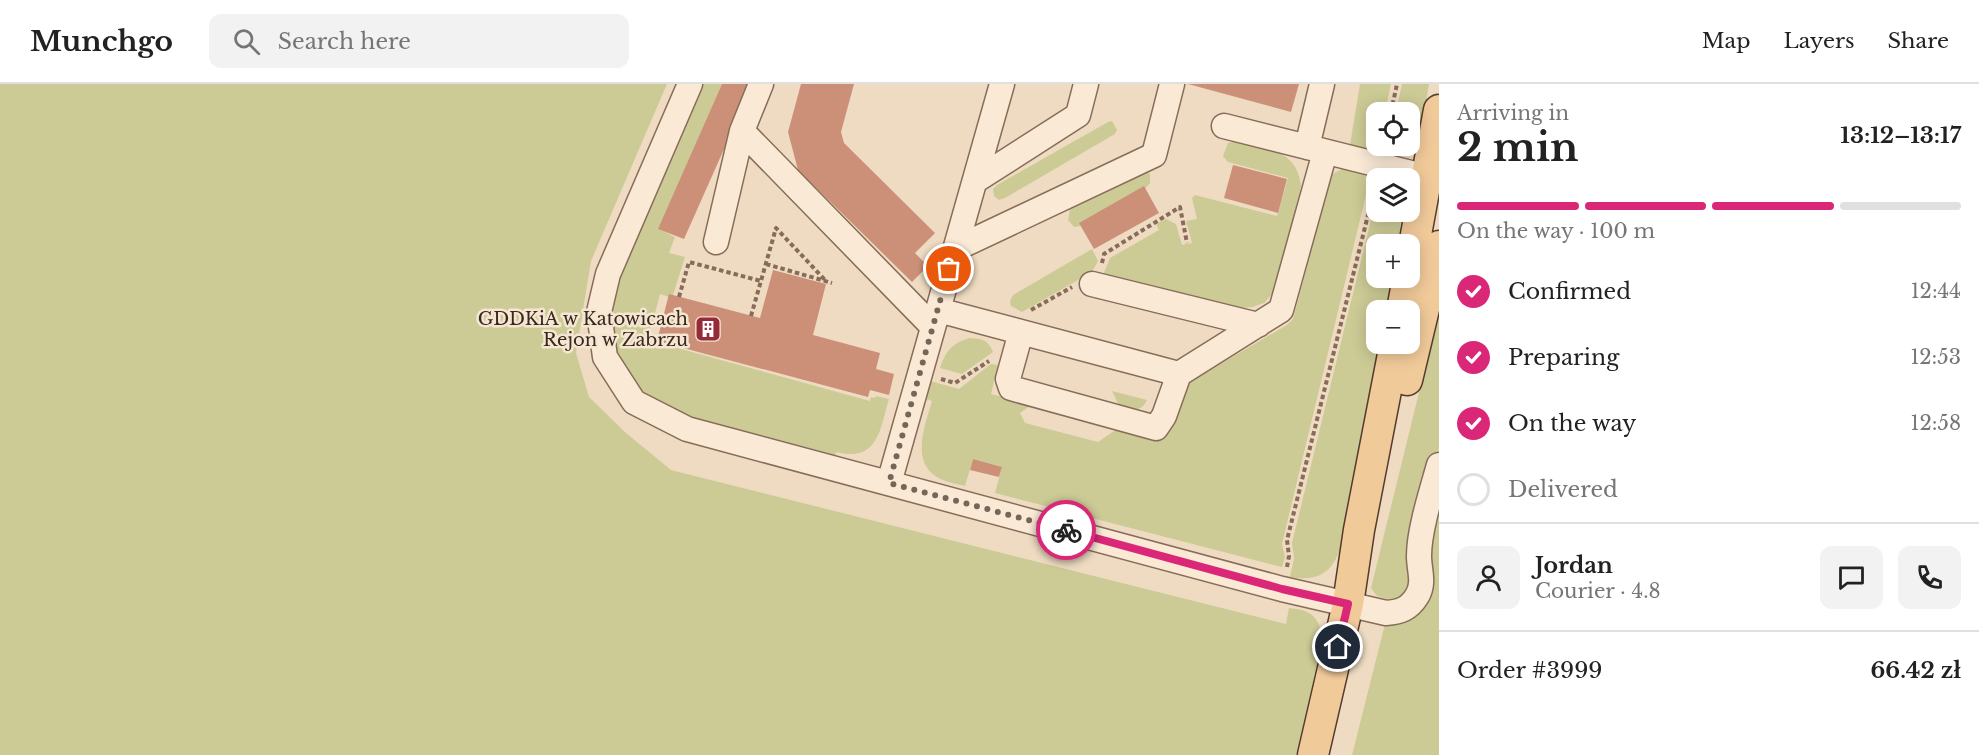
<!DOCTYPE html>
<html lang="en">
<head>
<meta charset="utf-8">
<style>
  body { margin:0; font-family:"Libre Baskerville",serif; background:#f2f2f2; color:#222; height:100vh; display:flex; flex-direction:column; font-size:22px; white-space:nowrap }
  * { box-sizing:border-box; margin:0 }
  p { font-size:20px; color:#767676 }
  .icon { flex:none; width:33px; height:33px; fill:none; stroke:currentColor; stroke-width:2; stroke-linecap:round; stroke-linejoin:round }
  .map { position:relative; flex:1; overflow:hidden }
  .drawer { display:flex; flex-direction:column; background:#fff; width:540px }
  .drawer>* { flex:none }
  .fabs { position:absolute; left:1366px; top:18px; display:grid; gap:12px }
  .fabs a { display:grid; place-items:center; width:54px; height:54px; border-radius:12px; background:#fff; box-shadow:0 3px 15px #0003; font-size:30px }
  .pin { position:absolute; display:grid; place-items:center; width:51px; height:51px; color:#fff; margin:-26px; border:3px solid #fff; border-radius:50%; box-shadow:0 2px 6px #0007 }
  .courier { position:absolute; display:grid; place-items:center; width:60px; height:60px; margin:-30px; border:4px solid #db2777; border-radius:50%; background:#fff; color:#222; box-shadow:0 2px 8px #0007 }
  .overview em { font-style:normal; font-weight:800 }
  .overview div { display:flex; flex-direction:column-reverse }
  .overview { display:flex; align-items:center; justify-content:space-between; height:102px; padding:0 18px }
  h1 { font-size:39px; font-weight:800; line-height:45px }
  .bar { display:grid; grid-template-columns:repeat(4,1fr); gap:9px 6px; align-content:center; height:72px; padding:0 18px }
  .bar i { height:8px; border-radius:4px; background:#e0e0e0 }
  .bar .active { background:#db2777 }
  .bar p { grid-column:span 4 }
  .line { display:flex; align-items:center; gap:15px; padding:0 18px; border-top:2px solid #e0e0e0 }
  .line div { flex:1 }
  .round { display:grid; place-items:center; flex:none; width:63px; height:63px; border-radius:12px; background:#f2f2f2 }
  ol { padding:0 18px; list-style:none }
  li { display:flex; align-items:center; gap:18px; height:66px }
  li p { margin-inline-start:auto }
  li .icon { padding:6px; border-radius:50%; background:#db2777; color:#fff; stroke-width:4 }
  li:last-child { color:#767676 }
  li i { width:33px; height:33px; border:3px solid #e0e0e0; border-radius:50% }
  header { display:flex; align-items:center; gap:36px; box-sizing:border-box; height:84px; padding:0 30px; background:#fff; border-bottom:2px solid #e0e0e0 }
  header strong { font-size:28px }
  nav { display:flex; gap:33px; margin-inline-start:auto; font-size:21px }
  .search { width:420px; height:54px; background:#f2f2f2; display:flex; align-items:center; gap:15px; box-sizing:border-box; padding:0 21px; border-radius:12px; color:#767676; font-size:22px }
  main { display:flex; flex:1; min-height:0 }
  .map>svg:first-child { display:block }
  .green { fill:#cccb96 }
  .building { fill:#cc9078 }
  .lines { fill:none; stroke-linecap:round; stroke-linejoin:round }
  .minor-casing { stroke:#876c59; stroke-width:27 }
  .major-casing { stroke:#553b2e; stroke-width:33 }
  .path { stroke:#876c59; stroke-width:4; stroke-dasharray:4.5 3; stroke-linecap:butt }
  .minor { stroke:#f9e9d5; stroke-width:24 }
  .major { stroke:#f1ca9a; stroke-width:30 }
  .done { stroke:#776657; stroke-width:6; stroke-dasharray:0 10.8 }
  .route { stroke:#db2777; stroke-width:8 }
  .labels { text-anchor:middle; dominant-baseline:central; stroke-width:5; stroke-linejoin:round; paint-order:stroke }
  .poi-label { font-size:18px; fill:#37271e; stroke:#f5e6d2; text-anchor:end }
</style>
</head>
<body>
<header>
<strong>Munchgo</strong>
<div class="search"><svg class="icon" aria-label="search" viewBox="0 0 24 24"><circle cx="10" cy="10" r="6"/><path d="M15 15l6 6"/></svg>Search here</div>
<nav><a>Map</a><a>Layers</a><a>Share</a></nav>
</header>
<main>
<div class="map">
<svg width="1439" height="671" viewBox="0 0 1439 671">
  <rect width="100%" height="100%" fill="#eedbc2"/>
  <path class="green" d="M 0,0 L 667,0 L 591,177 L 576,269 L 589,313 L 626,349 L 671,386 L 1286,540 L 1289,524 C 1297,525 1306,526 1312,531 C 1327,544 1322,570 1320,587 L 1315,589 L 1296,671 L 0,671 Z
    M 695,0 L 722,0 L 659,145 L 675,153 L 669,169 L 685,173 L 673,211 L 669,213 L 660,210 L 648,256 L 870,317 L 871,313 L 875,314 L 876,312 L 889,315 C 880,344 879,379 836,368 L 835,376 L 687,337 L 640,309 L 612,265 L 608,217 Z
    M 1360,0 L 1391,0 L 1385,28 L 1377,28 L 1378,62 L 1375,77 L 1339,64 L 1350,61 Z
    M 1402,0 L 1429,0 C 1423,33 1423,67 1385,77 L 1389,62 L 1410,62 L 1410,28 L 1396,28 Z
    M 1112,37 L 1117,46 L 1115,50 L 1005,114 L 999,116 L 994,112 L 993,105 L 997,101 L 1108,38 Z
    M 1234,57 C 1265,65 1297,64 1301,102 L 1278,199 L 1271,211 L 1264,219 L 1252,223 L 1228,225 L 1103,191 L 1110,174 L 1159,146 L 1156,140 L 1166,135 L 1176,140 L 1182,161 L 1192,159 L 1186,137 L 1197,135 L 1192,114 L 1195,111 L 1277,132 L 1288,94 L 1228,78 L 1223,72 L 1228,59 Z
    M 1346,83 L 1371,90 L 1282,460 L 1285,473 L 1282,483 L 995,409 L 1002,383 L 973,375 L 965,402 C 958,400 949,399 943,396 C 909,382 924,344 932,317 L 926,315 L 930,297 L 959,305 L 991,280 L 998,281 L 991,310 L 1033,320 L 1020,329 L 1025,339 L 1098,358 L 1120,343 L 1164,354 L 1176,310 L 1184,301 L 1287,241 L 1293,235 L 1332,90 Z
    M 1137,86 L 1145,86 L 1150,90 L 1150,99 L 1145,105 L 1081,142 L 1074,143 L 1068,136 L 1070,125 Z
    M 1377,111 L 1377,128 L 1402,128 L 1402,129 L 1398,160 L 1377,160 L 1377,194 L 1392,194 L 1386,226 L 1377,226 L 1377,260 L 1380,260 L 1342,460 C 1333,488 1320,498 1290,493 L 1294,474 L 1292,459 Z
    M 1092,165 L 1098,177 L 1092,188 L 1022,228 L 1011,222 L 1010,217 L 1013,211 Z
    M 1439,227 L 1439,364 L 1414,449 L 1408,481 L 1408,503 L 1403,512 L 1393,517 L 1377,512 L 1371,504 Z
    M 969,254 C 982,255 988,255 993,268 L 962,290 L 940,284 C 946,267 951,260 969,254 Z
    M 1112,307 L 1147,316 C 1142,327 1133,327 1122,328 Z
    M 1439,409 L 1439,671 L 1352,671 L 1385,540 L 1416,532 L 1423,521 L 1432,489 L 1431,459 Z"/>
  <path class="building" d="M 722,0 L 753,0 L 684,155 L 658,145 Z
    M 801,0 L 854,0 L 841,48 L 844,59 L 935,149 L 915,169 L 928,182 L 912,198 L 798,86 L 788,48 Z
    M 1188,0 L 1299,0 L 1291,28 Z
    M 1233,81 L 1287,95 L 1278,129 L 1224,114 Z
    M 1144,102 L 1159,129 L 1094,165 L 1079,139 Z
    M 773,186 L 826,200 L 813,251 L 880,269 L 876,285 L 894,290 L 889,311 L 870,306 L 868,313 L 657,257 L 669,210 L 760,234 Z
    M 973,375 L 1002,383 L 999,393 L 970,386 Z"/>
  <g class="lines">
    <g class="minor-casing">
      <path id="minor" d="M 690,0 L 608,190 L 599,228 L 605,273 L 634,318 L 687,345 L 1282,505 L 1386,529 C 1400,528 1409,525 1417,512 C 1425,499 1419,486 1419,472 C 1419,446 1432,406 1439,381
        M 761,0 L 742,47 L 933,243
        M 1224,42 L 1427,93
        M 1307,63 L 1322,0
        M 975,97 L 1078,31 L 1086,0
        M 716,158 L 742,47
        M 955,165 L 1154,71 L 1172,0
        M 1092,200 L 1258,241
        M 938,226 L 1179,290 L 1281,226 L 1325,68
        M 1021,248 L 1008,295 L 1011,304 L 1156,344 L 1164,332 L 1179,290
        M 889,399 L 1002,0"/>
    </g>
    <g class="major-casing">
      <path id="major" d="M 1410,183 L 1439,26
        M 1402,226 L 1408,194
        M 1407,296 L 1439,162
        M 1313,671 L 1348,520 L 1359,446 L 1395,260"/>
    </g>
    <path class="path" d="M 1391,28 L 1397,0
      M 1102,179 L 1104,170 L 1180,123 L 1187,159
      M 766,180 L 832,199
      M 679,213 L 689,178 L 761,197
      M 1031,226 L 1072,203
      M 751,232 L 776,144 L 826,197
      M 941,295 L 955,299 L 989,277
      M 1287,483 L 1289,472 L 1287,456 L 1375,103"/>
    <use href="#minor" class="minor"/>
    <use href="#major" class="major"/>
  </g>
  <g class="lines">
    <path class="done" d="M 949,185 L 889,399 L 1066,446"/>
    <path class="route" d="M 1066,446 L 1282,505 L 1348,520 L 1338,563"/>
  </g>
  <defs>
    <g id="building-square" transform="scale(1.35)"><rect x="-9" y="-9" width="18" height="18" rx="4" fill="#962a39" stroke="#f5e6d2"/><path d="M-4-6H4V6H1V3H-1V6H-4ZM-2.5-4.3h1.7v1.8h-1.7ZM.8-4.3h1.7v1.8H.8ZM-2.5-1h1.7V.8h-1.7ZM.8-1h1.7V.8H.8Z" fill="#fff"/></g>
  </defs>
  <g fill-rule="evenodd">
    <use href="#building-square" x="708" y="245"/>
  </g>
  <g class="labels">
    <g class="poi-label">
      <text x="688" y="235">GDDKiA w Katowicach<tspan x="688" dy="21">Rejon w Zabrzu</tspan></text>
    </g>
  </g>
</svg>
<div class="fabs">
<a><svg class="icon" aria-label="locate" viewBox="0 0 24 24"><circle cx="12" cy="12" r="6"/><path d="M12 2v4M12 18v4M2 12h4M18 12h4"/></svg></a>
<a><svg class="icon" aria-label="layers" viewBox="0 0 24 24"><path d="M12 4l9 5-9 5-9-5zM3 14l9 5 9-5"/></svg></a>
<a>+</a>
<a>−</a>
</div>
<div class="pin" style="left:949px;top:185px;background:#ea580c"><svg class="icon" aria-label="bag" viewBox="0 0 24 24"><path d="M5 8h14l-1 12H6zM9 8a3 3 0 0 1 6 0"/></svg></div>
<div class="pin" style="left:1338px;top:563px;background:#1f2937"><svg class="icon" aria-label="home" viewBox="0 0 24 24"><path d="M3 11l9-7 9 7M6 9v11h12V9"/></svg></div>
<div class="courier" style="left:1066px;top:446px"><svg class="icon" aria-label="bike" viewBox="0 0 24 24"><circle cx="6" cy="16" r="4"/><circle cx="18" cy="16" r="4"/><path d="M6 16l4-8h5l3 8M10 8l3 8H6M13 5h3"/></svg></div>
</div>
<section class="drawer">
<div class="overview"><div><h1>2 min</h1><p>Arriving in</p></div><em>13:12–13:17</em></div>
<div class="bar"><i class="active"></i><i class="active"></i><i class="active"></i><i></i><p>On the way · 100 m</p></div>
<ol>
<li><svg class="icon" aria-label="check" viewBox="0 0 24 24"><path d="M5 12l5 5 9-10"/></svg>Confirmed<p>12:44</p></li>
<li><svg class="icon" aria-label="check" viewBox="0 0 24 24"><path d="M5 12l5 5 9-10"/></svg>Preparing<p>12:53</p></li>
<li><svg class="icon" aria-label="check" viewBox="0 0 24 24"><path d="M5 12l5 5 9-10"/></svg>On the way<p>12:58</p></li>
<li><i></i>Delivered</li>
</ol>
<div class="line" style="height:108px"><a class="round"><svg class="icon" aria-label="person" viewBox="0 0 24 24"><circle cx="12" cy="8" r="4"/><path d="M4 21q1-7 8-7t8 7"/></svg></a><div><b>Jordan</b><p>Courier · 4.8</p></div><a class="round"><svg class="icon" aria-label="chat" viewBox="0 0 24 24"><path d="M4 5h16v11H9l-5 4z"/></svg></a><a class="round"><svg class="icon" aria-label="phone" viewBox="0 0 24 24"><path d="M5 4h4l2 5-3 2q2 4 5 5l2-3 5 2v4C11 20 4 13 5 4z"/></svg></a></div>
<div class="line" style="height:78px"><div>Order #3999</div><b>66.42 zł</b></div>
</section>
</main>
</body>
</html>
